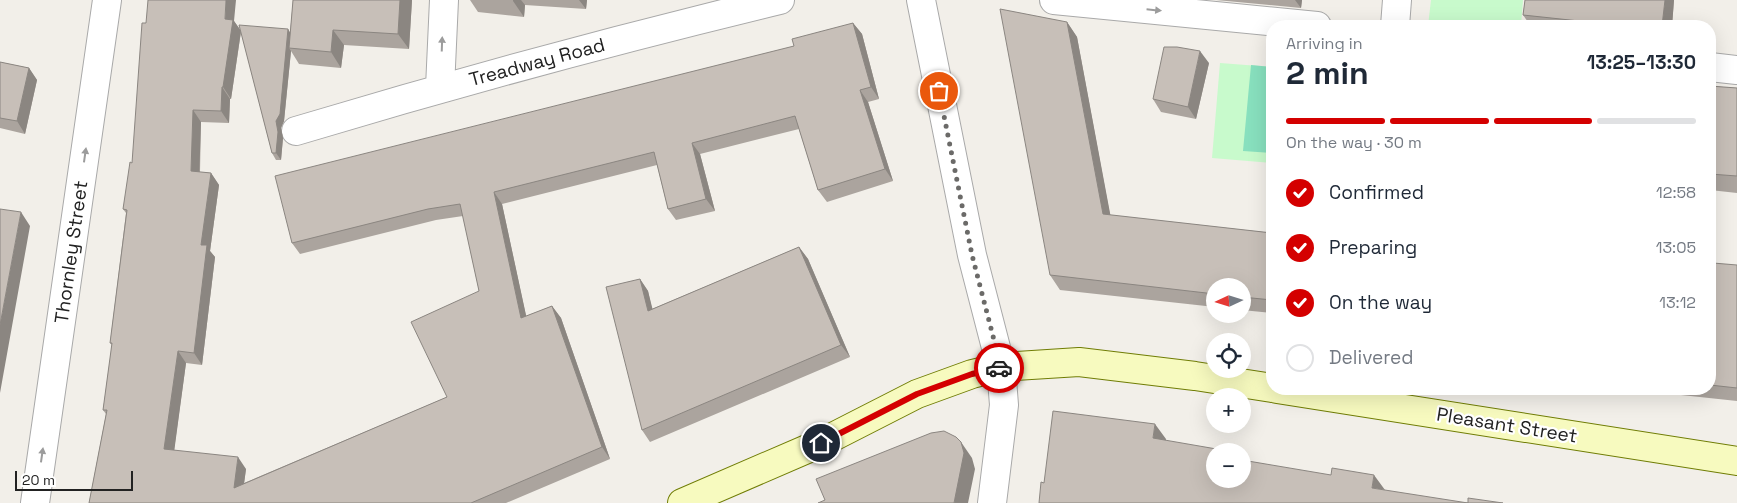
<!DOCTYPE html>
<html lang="en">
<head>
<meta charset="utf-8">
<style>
  body { margin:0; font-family:"Space Grotesk",sans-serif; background:#f2f2f3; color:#1f2937; height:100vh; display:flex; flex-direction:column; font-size:19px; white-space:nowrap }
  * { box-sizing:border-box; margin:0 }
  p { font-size:16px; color:#747a83 }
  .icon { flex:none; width:28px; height:28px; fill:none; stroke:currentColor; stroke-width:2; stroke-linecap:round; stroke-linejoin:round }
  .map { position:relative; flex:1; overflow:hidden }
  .side { position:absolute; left:1266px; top:20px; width:450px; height:375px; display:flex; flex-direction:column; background:#fff; border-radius:20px; box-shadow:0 5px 20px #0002 }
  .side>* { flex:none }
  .needle { width:32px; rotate:266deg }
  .buttons { position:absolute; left:1206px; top:278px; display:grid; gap:10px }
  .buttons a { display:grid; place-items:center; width:45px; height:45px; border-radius:50%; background:#fff; box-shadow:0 5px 20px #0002; font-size:25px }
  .scale { position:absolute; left:15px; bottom:12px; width:118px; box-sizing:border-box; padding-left:5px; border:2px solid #222; border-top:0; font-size:14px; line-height:18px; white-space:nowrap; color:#222; -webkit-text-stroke:4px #fff; paint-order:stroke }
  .pin { position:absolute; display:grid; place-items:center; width:42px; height:42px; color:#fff; margin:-21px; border:2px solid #fff; border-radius:50%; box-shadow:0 1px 5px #0007 }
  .courier { position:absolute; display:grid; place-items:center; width:50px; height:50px; margin:-25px; border:4px solid #d40000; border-radius:50%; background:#fff; color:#222; box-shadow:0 1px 6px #0007 }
  .headline em { font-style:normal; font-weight:700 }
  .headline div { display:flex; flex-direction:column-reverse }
  .headline { display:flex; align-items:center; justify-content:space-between; height:85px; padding:0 20px }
  h1 { font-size:32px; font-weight:700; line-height:38px }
  .bar { display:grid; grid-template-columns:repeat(4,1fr); gap:8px 5px; align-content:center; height:60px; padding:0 20px }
  .bar i { height:6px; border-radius:4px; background:#e0e1e3 }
  .bar .active { background:#d40000 }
  .bar p { grid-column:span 4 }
  ol { padding:0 20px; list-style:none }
  li { display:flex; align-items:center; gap:15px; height:55px }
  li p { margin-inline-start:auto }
  li .icon { padding:5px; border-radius:50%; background:#d40000; color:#fff; stroke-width:4 }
  li:last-child { color:#747a83 }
  li i { width:28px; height:28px; border:2px solid #e0e1e3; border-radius:50% }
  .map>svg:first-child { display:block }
  .park { fill:#c8facc }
  .pitch { fill:#88e0be }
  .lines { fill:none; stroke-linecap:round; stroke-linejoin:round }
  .minor-casing { stroke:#a9a9a9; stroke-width:30 }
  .tertiary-casing { stroke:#a9a9a9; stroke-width:30 }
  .secondary-casing { stroke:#707d05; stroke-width:30 }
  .minor { stroke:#fff; stroke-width:28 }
  .tertiary { stroke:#fff; stroke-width:28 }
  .secondary { stroke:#f7fabf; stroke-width:28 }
  .wall { fill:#aba49e }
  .shaded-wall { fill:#8b8681 }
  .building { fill:#c7bfb8; stroke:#8b8681 }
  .oneway { fill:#9c9c9c }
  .done { stroke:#6b6a68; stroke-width:5; stroke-dasharray:0 9 }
  .route { stroke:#d40000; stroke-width:6 }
  .labels { text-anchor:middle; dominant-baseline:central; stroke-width:4.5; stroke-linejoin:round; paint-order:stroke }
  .street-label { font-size:19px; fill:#222; stroke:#fff }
</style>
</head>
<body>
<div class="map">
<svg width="1737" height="503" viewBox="0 0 1737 503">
  <rect width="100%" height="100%" fill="#f2efe9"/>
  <path class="park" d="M 1431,0 L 1523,0 L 1521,26 L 1428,26 Z
    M 1220,63 L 1272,67 L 1272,163 L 1212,158 Z"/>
  <path class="pitch" d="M 1251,65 L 1272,67 L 1272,153 L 1243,151 Z"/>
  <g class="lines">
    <g class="minor-casing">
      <path id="minor" d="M 1054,0 L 1317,26
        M 1395,26 L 1397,0
        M 1710,67 L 1737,70
        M 440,88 L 444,0
        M 296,131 C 456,83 618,39 780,0
        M 35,503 L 107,0
        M 992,503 L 1004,405 L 1001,367"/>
    </g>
    <g class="tertiary-casing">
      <path id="tertiary" d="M 921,0 L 972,255 L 1001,367"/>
    </g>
    <g class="secondary-casing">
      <path id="secondary" d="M 1277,389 L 1737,461
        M 682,503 L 821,443 L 917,394 L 972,374 L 1001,367 L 1079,362 L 1195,376 L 1272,388"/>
    </g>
    <use href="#minor" class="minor"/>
    <use href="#tertiary" class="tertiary"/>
    <use href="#secondary" class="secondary"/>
  </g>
  <path class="wall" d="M 293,0 L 412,0 L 409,49 L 344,45 L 341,68 L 299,64 L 291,51 L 284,121 L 281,128 L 283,138 L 281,160 L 276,160 L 272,153 L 241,32 L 231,99 L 230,99 L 229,123 L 201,122 L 200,172 L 211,173 L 219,185 L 210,251 L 215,257 L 202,365 L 186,363 L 174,450 L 246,469 L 244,483 L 447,397 L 479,291 L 463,216 L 436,220 L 300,254 L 292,243 L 853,23 L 862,34 L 879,99 L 868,102 L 893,181 L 827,202 L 818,190 L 799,129 L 700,154 L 715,211 L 676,220 L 668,209 L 657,165 L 502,204 L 526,316 L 552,306 L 561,318 L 610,459 L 506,503 L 89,503 L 106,414 L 103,410 L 112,345 L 110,343 L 126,213 L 123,209 L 132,163 L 234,21 L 241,31 L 288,29 L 290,33 Z
    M 470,0 L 587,0 L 586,9 L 525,5 L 524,17 L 478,12 Z
    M 1216,0 L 1302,0 L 1301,8 Z
    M 1525,0 L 1674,0 L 1672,26 L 1531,26 L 1523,15 Z
    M 1067,22 L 1077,37 L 1110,215 L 1272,233 L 1272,313 L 1242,310 L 1242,286 L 1215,286 L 1215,307 L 1060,290 L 1050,275 Z
    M 0,62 L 29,68 L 37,80 L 25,134 L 0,128 Z
    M 1209,63 L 1196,119 L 1161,112 L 1153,99 Z
    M 1710,86 L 1737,88 L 1737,193 L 1710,190 Z
    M 799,247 L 808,259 L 850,357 L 650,442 L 642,430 L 640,279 L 648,291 L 652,309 Z
    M 1737,265 L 1737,401 L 1625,389 L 1710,389 L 1710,268 Z"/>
  <path class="shaded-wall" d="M 226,0 L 236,0 L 234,21 L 241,31 L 231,99 L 223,87 L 225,19 Z
    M 400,0 L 412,0 L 409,49 L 398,34 Z
    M 513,0 L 521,0 L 525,5 L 524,17 L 513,1 Z
    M 579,0 L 587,0 L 586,9 Z
    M 1295,0 L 1302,0 L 1301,8 Z
    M 1665,0 L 1674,0 L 1672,26 L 1662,26 Z
    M 1067,22 L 1077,37 L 1113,229 L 1103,214 Z
    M 853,23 L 862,34 L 879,99 L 871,87 Z
    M 288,29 L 292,36 L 289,48 L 291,51 L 284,121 L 281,128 L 283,138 L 281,160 L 276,153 L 276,121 Z
    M 333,30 L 344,45 L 341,68 L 331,52 Z
    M 1200,51 L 1209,63 L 1196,119 L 1188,107 Z
    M 29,68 L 37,80 L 25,134 L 17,121 Z
    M 222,87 L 230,99 L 229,123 L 221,111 Z
    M 860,90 L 868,102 L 893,181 L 885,169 Z
    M 193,110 L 201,122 L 199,182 L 191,171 Z
    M 692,143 L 700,154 L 715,211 L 706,199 Z
    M 211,173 L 219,185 L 210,251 L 215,257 L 202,365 L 194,353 L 201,245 Z
    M 494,192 L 502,204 L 529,329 L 521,318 Z
    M 21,212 L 30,226 L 0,393 L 0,325 Z
    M 799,247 L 808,259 L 850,357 L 841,345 Z
    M 640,279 L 648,291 L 656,323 L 648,311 Z
    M 552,306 L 561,318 L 610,459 L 602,447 Z
    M 178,351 L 186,363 L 173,460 L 164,449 Z
    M 1155,424 L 1166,439 L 1164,453 L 1153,438 Z
    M 961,442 L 972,458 L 975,469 L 968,503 L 954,503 Z
    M 238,457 L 246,469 L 242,499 L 234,488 Z
    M 1374,475 L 1385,490 L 1372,488 Z"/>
  <path class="building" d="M 148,0 L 226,0 L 225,19 L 233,20 L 223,87 L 222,87 L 221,111 L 193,110 L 191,171 L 211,173 L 201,245 L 207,245 L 194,353 L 178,351 L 164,449 L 238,457 L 234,488 L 447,397 L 411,322 L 479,291 L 460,204 L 428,209 L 292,243 L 275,176 L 794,46 L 792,39 L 853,23 L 871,87 L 860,90 L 885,169 L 818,190 L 795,116 L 692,143 L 706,199 L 668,209 L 654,152 L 494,192 L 521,318 L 552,306 L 602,447 L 471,503 L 89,503 L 107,410 L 103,410 L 112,343 L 110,343 L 127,210 L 123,209 L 130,162 L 132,163 L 142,23 L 146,23 Z
    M 293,0 L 400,0 L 398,34 L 333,30 L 331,52 L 289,48 Z
    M 1525,0 L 1665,0 L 1662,26 L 1626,26 L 1523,15 Z
    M 1000,9 L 1067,22 L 1103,214 L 1272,233 L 1272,300 L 1242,297 L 1242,286 L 1215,286 L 1215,294 L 1050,275 Z
    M 239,25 L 288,29 L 280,114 L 276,121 L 278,132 L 276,153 L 272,153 Z
    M 1164,47 L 1177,47 L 1200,51 L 1188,107 L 1153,99 Z
    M 0,62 L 29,68 L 17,121 L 0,118 Z
    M 1710,86 L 1737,88 L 1737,176 L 1710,174 Z
    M 0,209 L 21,212 L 0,325 Z
    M 799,247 L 841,345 L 642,430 L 606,287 L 640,279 L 648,311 Z
    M 1713,263 L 1737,265 L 1737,388 L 1710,385 L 1710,268 L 1713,268 Z
    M 1053,411 L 1155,424 L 1153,438 L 1228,451 L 1215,451 L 1215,479 L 1242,479 L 1242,460 L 1331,475 L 1332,468 L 1374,475 L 1372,488 L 1468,503 L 1468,498 L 1503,503 L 1039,503 L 1041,482 L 1044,483 Z
    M 944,431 L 956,437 L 961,442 L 964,453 L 954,503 L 818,503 L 825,500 L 816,479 L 931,433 Z"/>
  <defs><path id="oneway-solid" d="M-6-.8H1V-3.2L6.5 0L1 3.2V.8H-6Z" transform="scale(1.25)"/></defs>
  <g class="oneway">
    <use href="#oneway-solid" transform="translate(1154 10) rotate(6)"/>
    <use href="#oneway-solid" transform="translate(442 44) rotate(-88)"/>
    <use href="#oneway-solid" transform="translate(85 155) rotate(-82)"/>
    <use href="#oneway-solid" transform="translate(42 455) rotate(-82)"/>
  </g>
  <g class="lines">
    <path class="done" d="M 939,91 L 972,255 L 1001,367 L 999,368"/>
    <path class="route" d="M 821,443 L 917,394 L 972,374 L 999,368"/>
  </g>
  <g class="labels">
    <g class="street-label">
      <text transform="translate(537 62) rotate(-15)">Treadway Road</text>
      <text transform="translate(71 252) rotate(-82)">Thornley Street</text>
      <text transform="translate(1507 425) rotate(9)">Pleasant Street</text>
    </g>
  </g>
</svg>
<div class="buttons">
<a><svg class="needle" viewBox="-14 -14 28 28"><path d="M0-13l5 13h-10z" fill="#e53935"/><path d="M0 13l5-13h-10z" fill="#747a83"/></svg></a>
<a><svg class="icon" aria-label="locate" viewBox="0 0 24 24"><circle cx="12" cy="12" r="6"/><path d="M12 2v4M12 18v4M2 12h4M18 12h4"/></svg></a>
<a>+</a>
<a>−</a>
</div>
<div class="scale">20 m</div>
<div class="pin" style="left:939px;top:91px;background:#ea580c"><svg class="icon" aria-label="bag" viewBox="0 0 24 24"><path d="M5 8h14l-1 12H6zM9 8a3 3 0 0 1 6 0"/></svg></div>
<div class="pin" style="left:821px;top:443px;background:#1f2937"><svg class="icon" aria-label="home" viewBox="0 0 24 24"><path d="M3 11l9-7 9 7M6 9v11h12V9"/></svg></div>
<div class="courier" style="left:999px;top:368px"><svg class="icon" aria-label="car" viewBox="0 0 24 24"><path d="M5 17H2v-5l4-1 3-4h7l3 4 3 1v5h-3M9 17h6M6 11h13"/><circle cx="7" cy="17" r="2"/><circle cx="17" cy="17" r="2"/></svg></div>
<section class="side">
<div class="headline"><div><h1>2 min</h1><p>Arriving in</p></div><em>13:25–13:30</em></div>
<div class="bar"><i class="active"></i><i class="active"></i><i class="active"></i><i></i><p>On the way · 30 m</p></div>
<ol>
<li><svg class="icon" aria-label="check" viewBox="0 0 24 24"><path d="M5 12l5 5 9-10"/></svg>Confirmed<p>12:58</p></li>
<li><svg class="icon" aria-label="check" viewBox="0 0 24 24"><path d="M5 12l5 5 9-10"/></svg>Preparing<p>13:05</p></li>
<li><svg class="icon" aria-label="check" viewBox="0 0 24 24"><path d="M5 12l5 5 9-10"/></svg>On the way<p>13:12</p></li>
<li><i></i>Delivered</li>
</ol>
</section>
</div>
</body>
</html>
